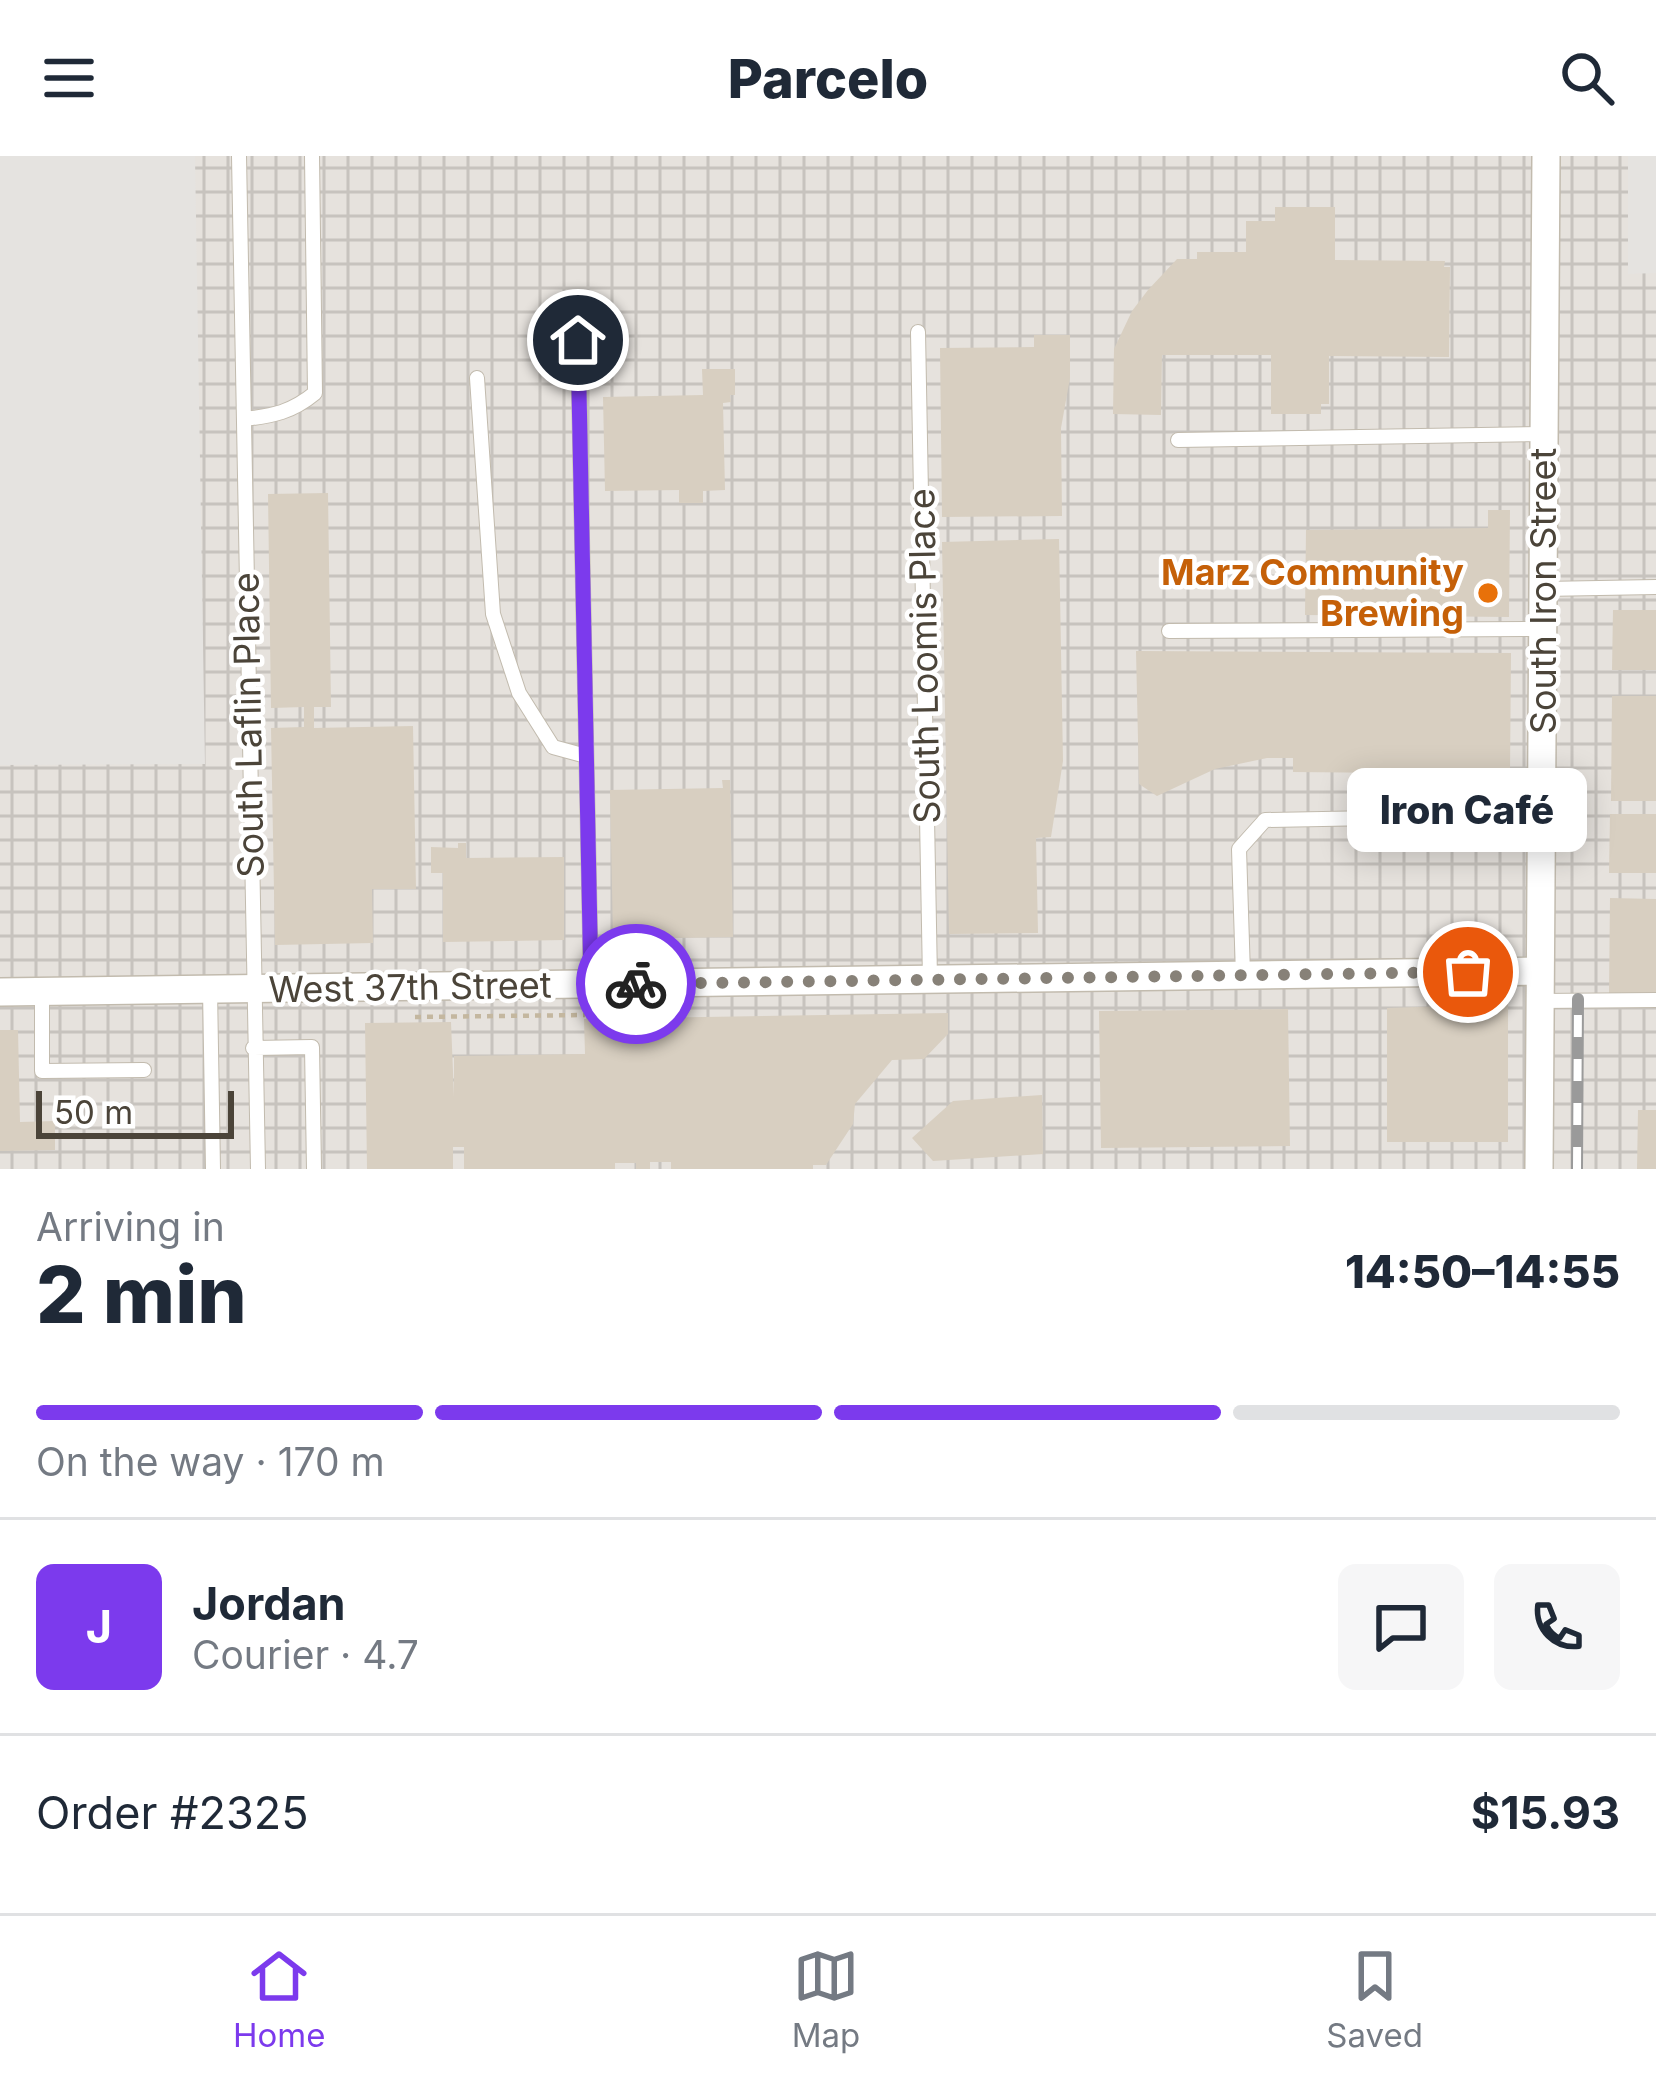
<!DOCTYPE html>
<html lang="en">
<head>
<meta charset="utf-8">
<style>
  body { margin:0; font-family:Inter,sans-serif; background:#f6f6f7; color:#1f2937; height:100vh; display:flex; flex-direction:column; font-size:45px; white-space:nowrap }
  * { box-sizing:border-box; margin:0 }
  p { font-size:39px; color:#747a83 }
  .icon { flex:none; width:66px; height:66px; fill:none; stroke:currentColor; stroke-width:2; stroke-linecap:round; stroke-linejoin:round }
  .map { position:relative; height:1013px; overflow:hidden }
  .drawer { display:flex; flex-direction:column; background:#fff; flex:1 }
  .drawer>* { flex:none }
  .scale { position:absolute; left:36px; bottom:30px; width:198px; box-sizing:border-box; padding-left:12px; border:6px solid #4b4439; border-top:0; font-size:33px; line-height:42px; white-space:nowrap; color:#4b4439; -webkit-text-stroke:9px #fff; paint-order:stroke }
  .pin { position:absolute; display:grid; place-items:center; width:102px; height:102px; color:#fff; margin:-51px; border:6px solid #fff; border-radius:50%; box-shadow:0 3px 12px #0007 }
  .courier { position:absolute; display:grid; place-items:center; width:120px; height:120px; margin:-60px; border:9px solid #7c3aed; border-radius:50%; background:#fff; color:#222; box-shadow:0 3px 15px #0007 }
  .bubble { position:absolute; height:84px; border-radius:18px; background:#fff; box-shadow:0 6px 30px #0003; font-size:39px; font-weight:800; line-height:84px; text-align:center }
  .summary em { font-style:normal; font-weight:800 }
  .summary div { display:flex; flex-direction:column-reverse }
  .summary { display:flex; align-items:center; justify-content:space-between; height:204px; padding:0 36px }
  h1 { font-size:78px; font-weight:800; line-height:90px }
  .bar { display:grid; grid-template-columns:repeat(4,1fr); gap:18px 12px; align-content:center; height:144px; padding:0 36px }
  .bar i { height:15px; border-radius:9px; background:#e0e1e3 }
  .bar .current { background:#7c3aed }
  .bar p { grid-column:span 4 }
  .line { display:flex; align-items:center; gap:30px; padding:0 36px; border-top:3px solid #e0e1e3 }
  .line div { flex:1 }
  .round { display:grid; place-items:center; flex:none; width:126px; height:126px; border-radius:18px; background:#f6f6f7 }
  header { display:flex; justify-content:space-between; align-items:center; height:156px; padding:0 36px; background:#fff; font-size:54px; font-weight:800 }
  .menu { display:flex; justify-content:space-around; align-items:center; height:168px; border-top:3px solid #e0e1e3; background:#fff; font-size:33px; color:#747a83 }
  .menu a { display:grid; justify-items:center; gap:6px }
  .menu .current { color:#7c3aed }
  .map>svg:first-child { display:block }
  .industrial { fill:url(#industrial-grid) }
  .parking { fill:#e5e3e0 }
  .building { fill:#d8cfc1 }
  .lines { fill:none; stroke-linecap:round; stroke-linejoin:round }
  .service-casing { stroke:#c2bbae; stroke-width:16 }
  .minor-casing { stroke:#c2bbae; stroke-width:30 }
  .path { stroke:#c4b79f; stroke-width:4.5; stroke-dasharray:6 6; stroke-linecap:butt }
  .service { stroke:#fff; stroke-width:14 }
  .minor { stroke:#fff; stroke-width:27 }
  .rail-casing { stroke:#9a9a9a; stroke-width:12 }
  .rail { stroke:#fff; stroke-width:8; stroke-dasharray:22; stroke-linecap:butt }
  .done { stroke:#878178; stroke-width:12; stroke-dasharray:0 21.6 }
  .route { stroke:#7c3aed; stroke-width:15 }
  .food-dot { fill:#e8710a; stroke:#fff; stroke-width:4.5 }
  .labels { text-anchor:middle; dominant-baseline:central; stroke-width:9; stroke-linejoin:round; paint-order:stroke }
  .food-label { font-size:36px; font-weight:bold; fill:#c56008; stroke:#fff; text-anchor:end }
  .street-label { font-size:36px; fill:#4b4439; stroke:#fff }
</style>
</head>
<body>
<header><svg class="icon" aria-label="menu" viewBox="0 0 24 24"><path d="M4 6h16M4 12h16M4 18h16"/></svg>Parcelo<svg class="icon" aria-label="search" viewBox="0 0 24 24"><circle cx="10" cy="10" r="6"/><path d="M15 15l6 6"/></svg></header>
<div class="map">
<svg width="1656" height="1013" viewBox="0 0 1656 1013">
  <defs>
    <pattern id="industrial-grid" width="8" height="8" patternUnits="userSpaceOnUse" patternTransform="scale(3)"><rect width="8" height="8" fill="#e6e2dd"/><path d="M0 4h8M4 0v8" fill="none" stroke="#c7c3be"/></pattern>
  </defs>
  <rect width="100%" height="100%" fill="#f6f3ec"/>
  <path class="industrial" d="M 0,0 L 1656,0 L 1656,1013 L 0,1013 Z"/>
  <path class="parking" d="M 0,0 L 195,0 L 205,608 L 0,609 Z
    M 1628,0 L 1656,0 L 1656,117 L 1628,118 Z"/>
  <path class="building" d="M 1275,51 L 1335,51 L 1335,104 L 1445,105 L 1444,111 L 1450,111 L 1449,201 L 1329,200 L 1329,248 L 1321,248 L 1321,258 L 1271,258 L 1271,199 L 1162,199 L 1161,259 L 1113,258 L 1114,193 L 1132,155 L 1148,134 L 1177,103 L 1197,103 L 1197,96 L 1246,96 L 1246,65 L 1275,65 Z
    M 1034,179 L 1070,179 L 1070,222 L 1061,272 L 1062,360 L 942,361 L 940,192 L 1034,191 Z
    M 702,213 L 735,213 L 735,239 L 730,239 L 731,246 L 723,247 L 725,334 L 703,335 L 703,347 L 679,347 L 679,334 L 605,335 L 603,241 L 703,239 Z
    M 328,337 L 331,551 L 314,551 L 314,572 L 413,570 L 416,733 L 372,733 L 373,787 L 275,789 L 271,572 L 304,571 L 304,551 L 271,552 L 268,338 Z
    M 1488,354 L 1510,354 L 1509,461 L 1305,459 L 1306,374 L 1488,372 Z
    M 1059,383 L 1063,605 L 1051,681 L 1036,682 L 1038,777 L 949,778 L 942,386 Z
    M 1613,454 L 1656,454 L 1656,514 L 1612,514 Z
    M 1136,495 L 1511,497 L 1510,618 L 1293,616 L 1293,602 L 1267,602 L 1215,613 L 1157,640 L 1139,628 Z
    M 1612,540 L 1656,540 L 1656,645 L 1611,645 Z
    M 722,624 L 730,624 L 733,781 L 613,783 L 610,634 L 723,632 Z
    M 1610,658 L 1656,658 L 1656,717 L 1609,717 Z
    M 458,687 L 466,687 L 466,702 L 564,701 L 564,784 L 443,786 L 443,717 L 431,717 L 431,691 L 458,692 Z
    M 1610,742 L 1656,743 L 1656,839 L 1609,838 Z
    M 1508,848 L 1508,986 L 1387,986 L 1387,852 Z
    M 1288,853 L 1290,990 L 1101,992 L 1099,855 Z
    M 948,857 L 948,878 L 924,903 L 892,904 L 855,948 L 853,968 L 826,1009 L 813,1009 L 813,1013 L 671,1013 L 671,1006 L 650,1006 L 650,1013 L 636,1013 L 636,1007 L 615,1007 L 615,1013 L 464,1013 L 464,991 L 453,991 L 453,1013 L 367,1013 L 365,867 L 451,866 L 454,941 L 454,900 L 585,898 L 584,863 Z
    M 0,874 L 18,874 L 20,966 L 55,965 L 55,994 L 0,995 Z
    M 1042,939 L 1043,998 L 933,1005 L 912,982 L 953,945 Z
    M 1638,954 L 1656,954 L 1656,1013 L 1637,1013 Z"/>
  <g class="lines">
    <g class="service-casing">
      <path id="service" d="M 239,0 L 258,1013
        M 918,176 L 930,823
        M 578,184 L 591,828
        M 477,222 L 493,458 L 519,537 L 553,591 L 586,600
        M 244,263 C 273,260 292,256 315,237 L 312,0
        M 1178,284 L 1544,278
        M 1543,433 L 1656,431
        M 1169,475 L 1543,473
        M 1243,819 L 1239,693 L 1265,664 L 1375,662
        M 210,833 L 213,1013
        M 42,836 L 42,915 L 144,914
        M 1540,845 L 1656,844
        M 253,892 L 312,891 L 314,1013"/>
    </g>
    <g class="minor-casing">
      <path id="minor" d="M 0,836 L 1540,815
        M 1539,1013 L 1546,0"/>
    </g>
    <path class="path" d="M 415,861 L 585,859"/>
    <use href="#service" class="service"/>
    <use href="#minor" class="minor"/>
    <g class="rail-casing">
      <path id="rail" d="M 1577,1013 L 1578,843"/>
    </g>
    <use href="#rail" class="rail"/>
  </g>
  <g class="lines">
    <path class="done" d="M 636,828 L 1468,816"/>
    <path class="route" d="M 578,184 L 591,828 L 636,828"/>
  </g>
  <circle class="food-dot" cx="1488" cy="437" r="12"/>
  <g class="labels">
    <g class="food-label">
      <text x="1464" y="416">Marz Community<tspan x="1464" dy="41">Brewing</tspan></text>
    </g>
    <g class="street-label">
      <text transform="translate(1543 435) rotate(-90)">South Iron Street</text>
      <text transform="translate(924 500) rotate(-91)">South Loomis Place</text>
      <text transform="translate(248 569) rotate(-91)">South Laflin Place</text>
      <text transform="translate(410 831) rotate(-1)">West 37th Street</text>
    </g>
  </g>
</svg>
<div class="scale">50 m</div>
<div class="pin" style="left:1468px;top:816px;background:#ea580c"><svg class="icon" aria-label="bag" viewBox="0 0 24 24"><path d="M5 8h14l-1 12H6zM9 8a3 3 0 0 1 6 0"/></svg></div>
<div class="pin" style="left:578px;top:184px;background:#1f2937"><svg class="icon" aria-label="home" viewBox="0 0 24 24"><path d="M3 11l9-7 9 7M6 9v11h12V9"/></svg></div>
<div class="courier" style="left:636px;top:828px"><svg class="icon" aria-label="bike" viewBox="0 0 24 24"><circle cx="6" cy="16" r="4"/><circle cx="18" cy="16" r="4"/><path d="M6 16l4-8h5l3 8M10 8l3 8H6M13 5h3"/></svg></div>
<div class="bubble" style="left:1347px;top:612px;width:240px">Iron Café</div>
</div>
<section class="drawer">
<div class="summary"><div><h1>2 min</h1><p>Arriving in</p></div><em>14:50–14:55</em></div>
<div class="bar"><i class="current"></i><i class="current"></i><i class="current"></i><i></i><p>On the way · 170 m</p></div>
<div class="line" style="height:216px"><b class="round" style="background:#7c3aed;color:#fff">J</b><div><b>Jordan</b><p>Courier · 4.7</p></div><a class="round"><svg class="icon" aria-label="chat" viewBox="0 0 24 24"><path d="M4 5h16v11H9l-5 4z"/></svg></a><a class="round"><svg class="icon" aria-label="phone" viewBox="0 0 24 24"><path d="M5 4h4l2 5-3 2q2 4 5 5l2-3 5 2v4C11 20 4 13 5 4z"/></svg></a></div>
<div class="line" style="height:156px"><div>Order #2325</div><b>$15.93</b></div>
</section>
<nav class="menu">
<a class="current"><svg class="icon" aria-label="home" viewBox="0 0 24 24"><path d="M3 11l9-7 9 7M6 9v11h12V9"/></svg>Home</a>
<a><svg class="icon" aria-label="map" viewBox="0 0 24 24"><path d="M3 6l6-2 6 2 6-2v14l-6 2-6-2-6 2zM9 4v14M15 6v14"/></svg>Map</a>
<a><svg class="icon" aria-label="saved" viewBox="0 0 24 24"><path d="M7 4h10v16l-5-4-5 4z"/></svg>Saved</a>
</nav>
</body>
</html>
